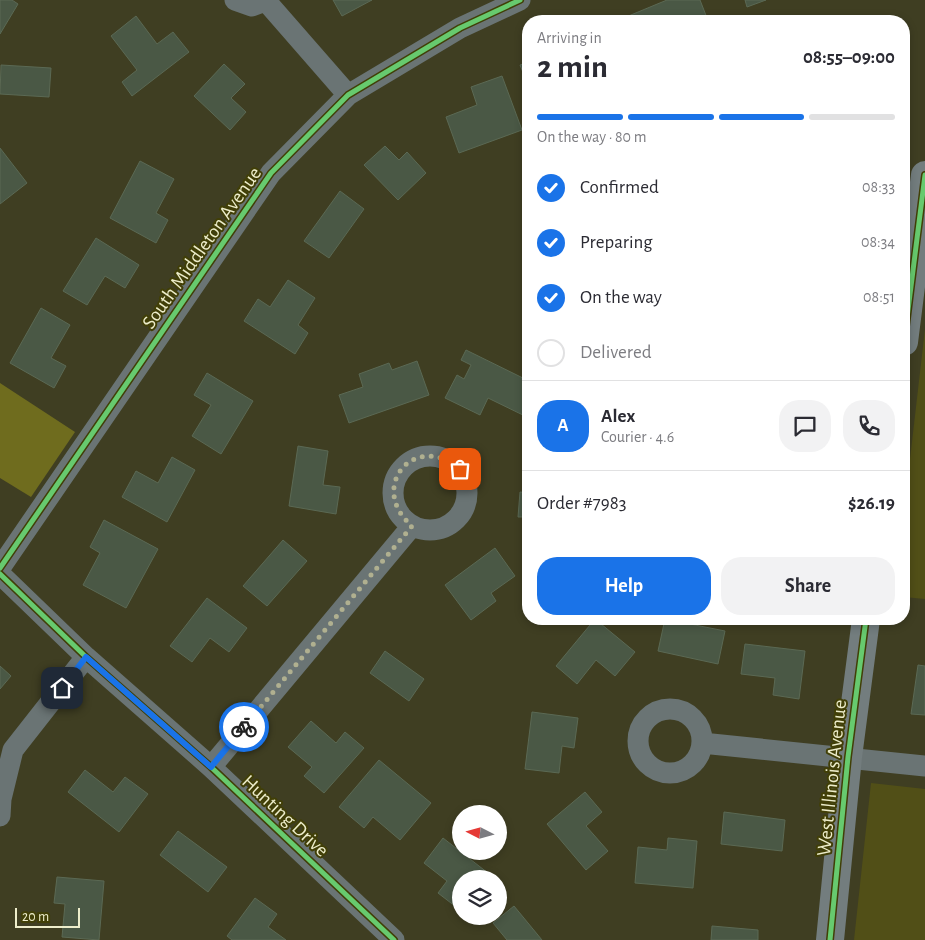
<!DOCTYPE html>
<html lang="en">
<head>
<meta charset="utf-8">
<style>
  body { margin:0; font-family:"Alegreya Sans",sans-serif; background:#f2f2f3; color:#2b2b33; height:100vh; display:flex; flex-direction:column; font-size:19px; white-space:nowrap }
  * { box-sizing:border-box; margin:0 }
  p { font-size:16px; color:#7c7c81 }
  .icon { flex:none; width:28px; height:28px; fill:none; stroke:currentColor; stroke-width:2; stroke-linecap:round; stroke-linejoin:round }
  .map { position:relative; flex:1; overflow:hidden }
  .sheet { position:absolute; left:522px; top:15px; width:388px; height:610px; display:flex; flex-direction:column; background:#fff; border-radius:20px; box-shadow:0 2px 8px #0003 }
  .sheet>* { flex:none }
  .needle { width:32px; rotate:276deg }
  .fabs { position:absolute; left:452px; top:805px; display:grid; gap:10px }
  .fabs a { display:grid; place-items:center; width:55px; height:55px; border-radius:50%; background:#fff; box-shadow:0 2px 8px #0003; font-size:25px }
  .scale { position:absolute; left:15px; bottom:12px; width:65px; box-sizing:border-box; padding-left:5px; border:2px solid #ededcb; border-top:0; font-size:14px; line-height:18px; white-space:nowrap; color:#ededcb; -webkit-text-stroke:4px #413f07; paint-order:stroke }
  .pin { position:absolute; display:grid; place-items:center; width:42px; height:42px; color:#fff; margin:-21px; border-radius:10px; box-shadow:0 2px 8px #0006 }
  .courier { position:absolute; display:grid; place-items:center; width:50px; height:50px; margin:-25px; border:4px solid #1a73e8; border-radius:50%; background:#fff; color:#222; box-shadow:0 1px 6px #0007 }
  .summary em { font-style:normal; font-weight:700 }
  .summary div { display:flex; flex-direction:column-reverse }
  .summary { display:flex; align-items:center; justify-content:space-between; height:85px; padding:0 15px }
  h1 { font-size:32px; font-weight:700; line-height:38px }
  .bar { display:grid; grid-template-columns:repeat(4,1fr); gap:8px 5px; align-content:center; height:60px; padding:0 15px }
  .bar i { height:6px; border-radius:4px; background:#e1e1e2 }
  .bar .current { background:#1a73e8 }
  .bar p { grid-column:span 4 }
  .line { display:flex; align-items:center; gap:12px; padding:0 15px; border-top:1px solid #e1e1e2 }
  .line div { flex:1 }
  .round { display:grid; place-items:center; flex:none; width:52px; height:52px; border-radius:20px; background:#f2f2f3 }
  ol { padding:0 15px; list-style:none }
  li { display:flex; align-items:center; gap:15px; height:55px }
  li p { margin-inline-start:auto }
  li .icon { padding:5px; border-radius:50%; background:#1a73e8; color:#fff; stroke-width:4 }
  li:last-child { color:#7c7c81 }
  li i { width:28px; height:28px; border:2px solid #e1e1e2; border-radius:50% }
  .button { display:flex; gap:10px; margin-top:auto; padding:10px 15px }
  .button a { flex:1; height:58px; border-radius:20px; background:#1a73e8; color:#fff; font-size:20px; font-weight:700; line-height:58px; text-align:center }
  .button a+a { background:#f2f2f3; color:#2b2b33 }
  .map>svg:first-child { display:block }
  .built { fill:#514f17 }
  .green { fill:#6f6c1e }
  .building { fill:#4a5845; stroke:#5b6954 }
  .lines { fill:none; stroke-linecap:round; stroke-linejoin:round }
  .street { stroke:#6a7474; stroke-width:21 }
  .secondary { stroke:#737d7e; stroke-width:28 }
  .cycleway-casing { stroke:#413f07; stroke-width:8 }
  .cycleway { stroke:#67ca6e; stroke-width:5 }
  .done { stroke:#b0b090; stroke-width:5; stroke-dasharray:0 9 }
  .route { stroke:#1a73e8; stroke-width:6 }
  .labels { text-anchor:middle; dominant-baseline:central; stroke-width:4; stroke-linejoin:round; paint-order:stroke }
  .street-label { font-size:20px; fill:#ededcb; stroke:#413f07 }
</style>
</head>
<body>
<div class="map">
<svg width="925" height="940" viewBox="0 0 925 940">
  <rect width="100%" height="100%" fill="#3f3e22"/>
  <path class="built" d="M 925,329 L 925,599 L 904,597 L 904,511 Z
    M 871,783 L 925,789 L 925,940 L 854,940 Z"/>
  <path class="green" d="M 0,383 L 75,432 L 31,497 L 0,478 Z"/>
  <path class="building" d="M 0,0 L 12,0 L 18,4 L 0,34 Z
    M 333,0 L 372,0 L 342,16 Z
    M 667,0 L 700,0 L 707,18 L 699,21 L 628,21 L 626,17 Z
    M 745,0 L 766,0 L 747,7 Z
    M 136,16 L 157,44 L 173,32 L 189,52 L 132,96 L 122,82 L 137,70 L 111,36 Z
    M 529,62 L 529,87 L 520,65 Z
    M 224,64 L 245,84 L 231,98 L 246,112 L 230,130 L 194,96 Z
    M 1,65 L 51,68 L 49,97 L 0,94 Z
    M 502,76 L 522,130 L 459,153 L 446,117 L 477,105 L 471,87 Z
    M 385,146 L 399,160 L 407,152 L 426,173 L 398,200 L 364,165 Z
    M 0,148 L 27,183 L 0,204 Z
    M 140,161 L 174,179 L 156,213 L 168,220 L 156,243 L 110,218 Z
    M 340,191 L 364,209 L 329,258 L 304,241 Z
    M 96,238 L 139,265 L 125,288 L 105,276 L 87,305 L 63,291 Z
    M 288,280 L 315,298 L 298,325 L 308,333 L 295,354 L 244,321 L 258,299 L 270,307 Z
    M 41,308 L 70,325 L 51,358 L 66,366 L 54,388 L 10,363 Z
    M 466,350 L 529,381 L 529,418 L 488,398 L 480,415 L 445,398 L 457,375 L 464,379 L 471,365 L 461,360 Z
    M 417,361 L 429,395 L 349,423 L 339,395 L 363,387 L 359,374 L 389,363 L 392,370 Z
    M 207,373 L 253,401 L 221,454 L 192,436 L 211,405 L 194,395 Z
    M 298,446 L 328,451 L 323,485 L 340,487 L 336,514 L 289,506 Z
    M 172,457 L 195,470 L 167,522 L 122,497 L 136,471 L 158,483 Z
    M 520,492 L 529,493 L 529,517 L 518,517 Z
    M 104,520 L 158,549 L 126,608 L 83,585 L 100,553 L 90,547 Z
    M 283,540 L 307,561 L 267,606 L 243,586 Z
    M 495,548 L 515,576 L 491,593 L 496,601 L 471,620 L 445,585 Z
    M 207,598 L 247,628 L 229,652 L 210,638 L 192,662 L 170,646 Z
    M 595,619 L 635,652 L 615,676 L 596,660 L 577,684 L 556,666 Z
    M 665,619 L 725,631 L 718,664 L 658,651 Z
    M 745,644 L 805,651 L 799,699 L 773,695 L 775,678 L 741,674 Z
    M 385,651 L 424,679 L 409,701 L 370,673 Z
    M 918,665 L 925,666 L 925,715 L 911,714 Z
    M 0,666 L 11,676 L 0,689 Z
    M 532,712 L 578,718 L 574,748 L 562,746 L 559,773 L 525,769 Z
    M 311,721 L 336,743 L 345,732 L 364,748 L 324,793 L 304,776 L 312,767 L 288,747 Z
    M 379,760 L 431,803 L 400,840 L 373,817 L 364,828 L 339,807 Z
    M 85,770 L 113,792 L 125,777 L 148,794 L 119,832 L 68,792 Z
    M 585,792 L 602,812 L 586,826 L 608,851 L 586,870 L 547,824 Z
    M 724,812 L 785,820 L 782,851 L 721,844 Z
    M 178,831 L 227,867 L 208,892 L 160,855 Z
    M 443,838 L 488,873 L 484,879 L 461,879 L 460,910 L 438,893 L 447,881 L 424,863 Z
    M 668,838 L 697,841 L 693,888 L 635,883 L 638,847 L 667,850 Z
    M 57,877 L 104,881 L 99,940 L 62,937 L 65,904 L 54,903 Z
    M 255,898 L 277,914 L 268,927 L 286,940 L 232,940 L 227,936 Z
    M 514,906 L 542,940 L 507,940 L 493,923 Z
    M 712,926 L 758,930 L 758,940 L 711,940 Z"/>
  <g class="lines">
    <path class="street" d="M 235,0 L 252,6 L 268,0
      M 266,1 L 348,95
      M 904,206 L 922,208
      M393 493a37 37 0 1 1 74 0a37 37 0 1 1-74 0Z
      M 0,568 L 271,173 L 348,95 L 460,28 L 520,0
      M 0,574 L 86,657 L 211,767 L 394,940
      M638 741a32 32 0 1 1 64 0a32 32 0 1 1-64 0Z
      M 702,743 L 925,766
      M 211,767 L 412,526
      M 0,816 L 1,799 L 13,750 L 86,657"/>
    <path class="secondary" d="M 904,342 L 925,175
      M 830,940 L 848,757 L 866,619"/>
    <g class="cycleway-casing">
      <path id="cycleway" d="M 904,342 L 925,175
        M 0,568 L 271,173 L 348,95 L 460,28 L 520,0
        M 0,574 L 86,657 L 211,767 L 394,940
        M 830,940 L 848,757 L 866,619"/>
    </g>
    <use href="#cycleway" class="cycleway"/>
  </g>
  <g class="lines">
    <path class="done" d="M 244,727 L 412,526 C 367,488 414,430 460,469"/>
    <path class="route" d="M 62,688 L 86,657 L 211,767 L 244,727"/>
  </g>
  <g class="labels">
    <g class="street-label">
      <text transform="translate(202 248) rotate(-55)">South Middleton Avenue</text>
      <text transform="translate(832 778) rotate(-84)">West Illinois Avenue</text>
      <text transform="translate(285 816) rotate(43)">Hunting Drive</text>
    </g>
  </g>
</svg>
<div class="fabs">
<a><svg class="needle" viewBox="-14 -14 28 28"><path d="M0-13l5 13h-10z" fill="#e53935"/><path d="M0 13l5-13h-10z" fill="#7c7c81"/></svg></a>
<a><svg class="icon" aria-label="layers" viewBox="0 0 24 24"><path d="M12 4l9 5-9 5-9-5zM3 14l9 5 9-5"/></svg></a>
</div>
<div class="scale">20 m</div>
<div class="pin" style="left:460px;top:469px;background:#ea580c"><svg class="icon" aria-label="bag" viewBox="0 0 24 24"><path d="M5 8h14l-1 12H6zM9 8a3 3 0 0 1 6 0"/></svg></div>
<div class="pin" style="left:62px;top:688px;background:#1f2937"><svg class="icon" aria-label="home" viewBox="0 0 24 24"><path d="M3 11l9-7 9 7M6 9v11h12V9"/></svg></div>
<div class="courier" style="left:244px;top:727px"><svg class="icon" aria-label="bike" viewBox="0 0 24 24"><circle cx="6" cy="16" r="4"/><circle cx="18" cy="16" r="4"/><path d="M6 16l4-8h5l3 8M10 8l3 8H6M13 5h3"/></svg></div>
<section class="sheet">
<div class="summary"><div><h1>2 min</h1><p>Arriving in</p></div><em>08:55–09:00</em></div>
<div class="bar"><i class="current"></i><i class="current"></i><i class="current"></i><i></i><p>On the way · 80 m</p></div>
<ol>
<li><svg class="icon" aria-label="check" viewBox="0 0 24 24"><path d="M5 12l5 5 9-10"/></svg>Confirmed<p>08:33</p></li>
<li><svg class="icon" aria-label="check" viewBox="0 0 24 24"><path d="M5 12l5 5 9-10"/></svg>Preparing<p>08:34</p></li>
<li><svg class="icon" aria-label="check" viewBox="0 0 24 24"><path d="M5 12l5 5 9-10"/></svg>On the way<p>08:51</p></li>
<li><i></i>Delivered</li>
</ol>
<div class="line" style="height:90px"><b class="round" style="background:#1a73e8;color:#fff">A</b><div><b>Alex</b><p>Courier · 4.6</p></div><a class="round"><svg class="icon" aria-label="chat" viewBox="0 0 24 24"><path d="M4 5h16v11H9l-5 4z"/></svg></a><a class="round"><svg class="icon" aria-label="phone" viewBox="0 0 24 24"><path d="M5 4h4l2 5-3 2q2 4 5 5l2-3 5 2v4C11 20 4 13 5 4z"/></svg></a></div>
<div class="line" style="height:65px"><div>Order #7983</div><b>$26.19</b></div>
<div class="button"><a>Help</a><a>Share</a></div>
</section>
</div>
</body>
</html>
